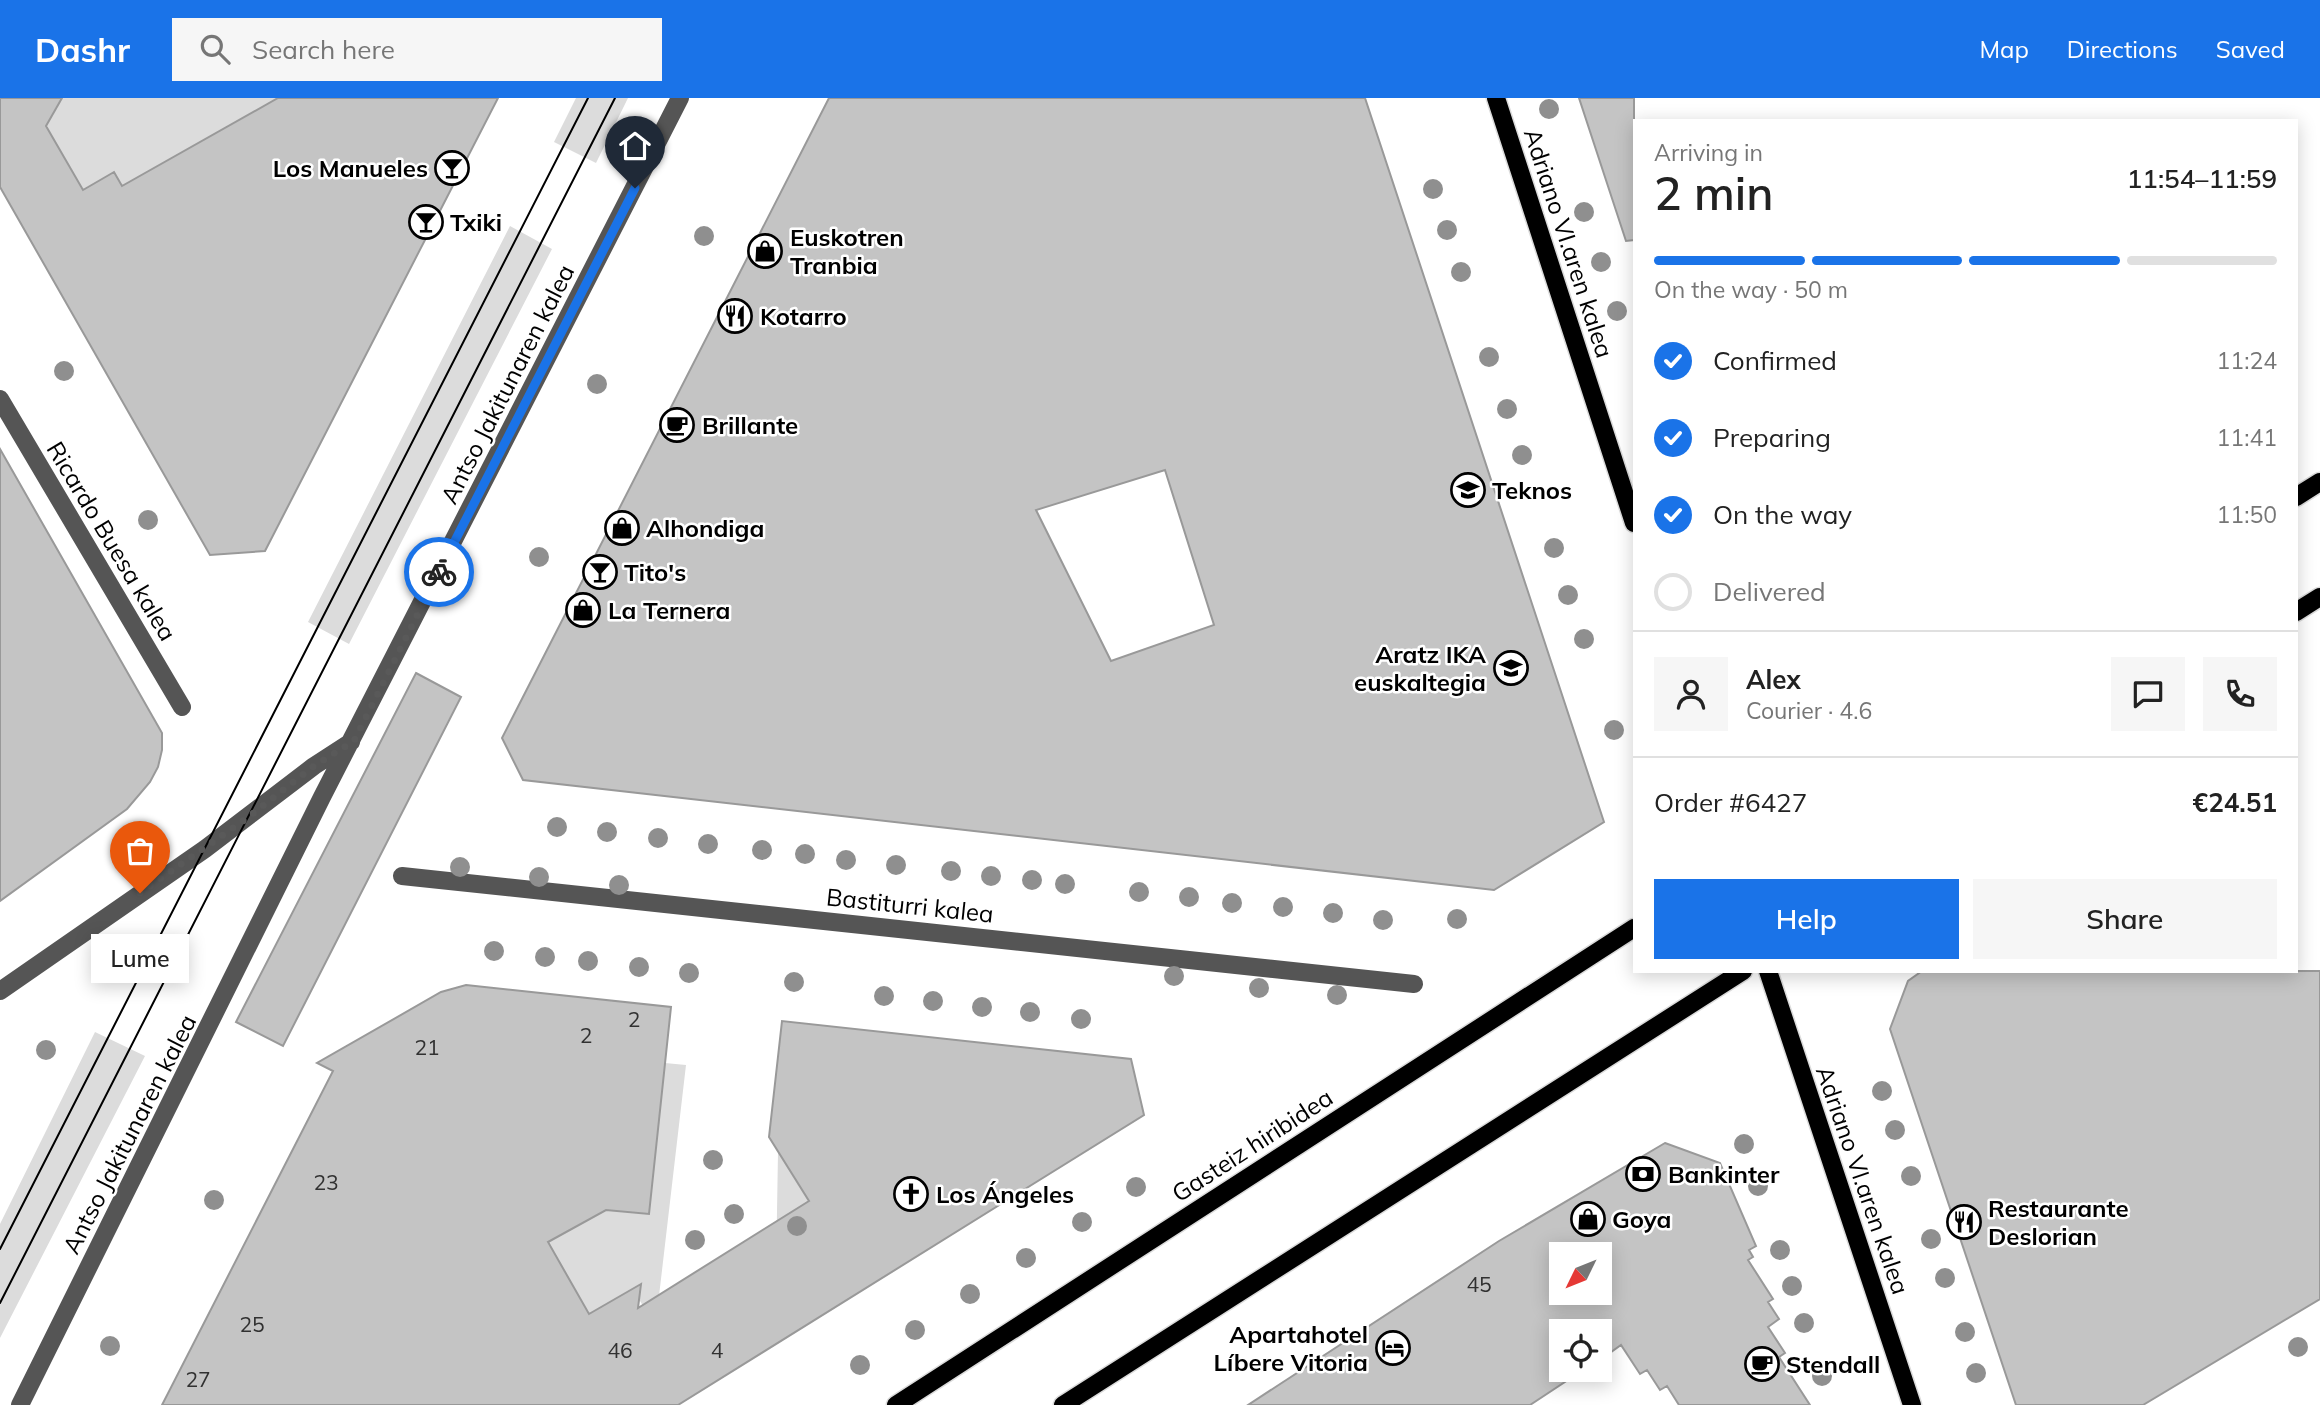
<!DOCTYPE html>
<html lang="en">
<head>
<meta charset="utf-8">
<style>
  body { margin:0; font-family:Mulish,sans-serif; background:#f6f6f6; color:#222; height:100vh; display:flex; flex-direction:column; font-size:26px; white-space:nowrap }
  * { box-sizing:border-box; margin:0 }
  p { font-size:23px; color:#767676 }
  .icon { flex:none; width:38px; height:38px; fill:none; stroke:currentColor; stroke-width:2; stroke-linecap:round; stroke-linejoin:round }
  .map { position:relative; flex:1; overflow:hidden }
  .panel { position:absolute; left:1633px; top:21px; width:665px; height:854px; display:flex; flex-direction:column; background:#fff; border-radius:0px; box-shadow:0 4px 18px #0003 }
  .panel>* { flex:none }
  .needle { width:46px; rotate:227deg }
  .buttons { position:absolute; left:1549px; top:1144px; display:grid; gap:14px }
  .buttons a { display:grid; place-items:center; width:63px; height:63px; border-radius:0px; background:#fff; box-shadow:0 4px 18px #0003; font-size:35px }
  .pin { position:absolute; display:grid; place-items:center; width:60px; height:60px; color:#fff; margin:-72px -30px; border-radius:50% 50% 50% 0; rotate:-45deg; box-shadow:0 0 7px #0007 }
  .pin .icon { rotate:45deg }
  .courier { position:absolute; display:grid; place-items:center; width:70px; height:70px; margin:-35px; border:5px solid #1a73e8; border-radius:50%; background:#fff; color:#222; box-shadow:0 2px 9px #0007 }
  .bubble { position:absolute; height:49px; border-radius:0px; background:#fff; box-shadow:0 4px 18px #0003; font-size:23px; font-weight:600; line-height:49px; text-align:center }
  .headline em { font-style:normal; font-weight:600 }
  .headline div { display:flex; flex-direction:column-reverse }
  .headline { display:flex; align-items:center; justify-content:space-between; height:119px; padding:0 21px }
  h1 { font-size:46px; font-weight:600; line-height:52px }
  .bar { display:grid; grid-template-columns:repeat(4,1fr); gap:10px 7px; align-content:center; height:84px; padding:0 21px }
  .bar i { height:9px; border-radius:5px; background:#e0e0e0 }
  .bar .on { background:#1a73e8 }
  .bar p { grid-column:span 4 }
  .line { display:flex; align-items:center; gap:18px; padding:0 21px; border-top:2px solid #e0e0e0 }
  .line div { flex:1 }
  .round { display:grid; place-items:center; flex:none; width:74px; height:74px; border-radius:0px; background:#f6f6f6 }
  ol { padding:0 21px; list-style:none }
  li { display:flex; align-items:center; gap:21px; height:77px }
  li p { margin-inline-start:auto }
  li .icon { padding:7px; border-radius:50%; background:#1a73e8; color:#fff; stroke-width:4 }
  li:last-child { color:#767676 }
  li i { width:38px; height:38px; border:4px solid #e0e0e0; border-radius:50% }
  .button { display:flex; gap:14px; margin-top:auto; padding:14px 21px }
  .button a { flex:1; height:80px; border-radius:0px; background:#1a73e8; color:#fff; font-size:28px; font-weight:600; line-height:80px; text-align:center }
  .button a+a { background:#f6f6f6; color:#222 }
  header { display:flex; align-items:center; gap:42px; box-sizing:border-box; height:98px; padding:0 35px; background:#1a73e8; color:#fff }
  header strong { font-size:33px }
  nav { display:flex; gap:38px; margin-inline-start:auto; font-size:24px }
  .search { width:490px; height:63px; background:#f6f6f6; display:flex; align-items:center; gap:18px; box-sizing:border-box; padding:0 24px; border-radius:0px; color:#767676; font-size:26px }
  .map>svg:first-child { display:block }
  .green { fill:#dcdcdc }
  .building { fill:#c4c4c4; stroke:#999; stroke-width:2; fill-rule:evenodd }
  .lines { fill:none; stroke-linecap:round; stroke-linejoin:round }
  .major-casing { stroke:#dbdbdb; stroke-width:21 }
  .minor { stroke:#555; stroke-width:18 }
  .major { stroke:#000; stroke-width:18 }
  .tram { stroke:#000; stroke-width:2 }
  .tree { fill:#8f8f8f }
  .done { stroke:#595959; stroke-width:7; stroke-dasharray:0 12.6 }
  .route { stroke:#1a73e8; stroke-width:9 }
  .labels { text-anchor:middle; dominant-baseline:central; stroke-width:5; stroke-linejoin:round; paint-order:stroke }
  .number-label { font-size:21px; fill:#313131 }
  .poi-label { font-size:24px; font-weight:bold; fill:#000; stroke:#fff; text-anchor:start }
  .street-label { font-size:24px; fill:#000; stroke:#fff }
</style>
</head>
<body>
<header>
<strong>Dashr</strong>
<div class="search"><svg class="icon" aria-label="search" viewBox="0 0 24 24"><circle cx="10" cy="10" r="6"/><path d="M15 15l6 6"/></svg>Search here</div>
<nav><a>Map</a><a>Directions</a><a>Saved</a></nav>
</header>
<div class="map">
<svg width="2320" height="1307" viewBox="0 0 2320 1307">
  <rect width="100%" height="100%" fill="#fff"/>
  <path class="green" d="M 62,0 L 278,0 L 122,88 L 114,74 L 83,92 L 46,28 Z
    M 576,0 L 628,0 L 596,65 L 554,44 Z
    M 510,128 L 552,151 L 349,546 L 308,524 Z
    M 95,934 L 145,958 L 0,1240 L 0,1126 Z
    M 665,965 L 686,967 L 659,1198 L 643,1208 L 633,1191 L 589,1216 L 548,1144 L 591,1120 L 585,1109 L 649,1116 Z
    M 778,1054 L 831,1139 L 776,1173 Z"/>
  <path class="building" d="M 0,0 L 62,0 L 46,28 L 83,92 L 114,74 L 122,88 L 278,0 L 498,0 L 265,453 L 210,457 L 0,89 Z
    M 829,0 L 1365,0 L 1604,724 L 1494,792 L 523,682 L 502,640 ZM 1165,372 L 1214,527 L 1111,563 L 1036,412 Z
    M 1579,0 L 1634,0 L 1634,142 L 1626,143 Z
    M 0,351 L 162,635 L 162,652 L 158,669 L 150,684 L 127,711 L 0,803 Z
    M 416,575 L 461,599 L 283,948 L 236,924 Z
    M 1922,873 L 2320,873 L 2320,1201 L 2143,1307 L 2016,1307 L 1890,931 L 1908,883 Z
    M 466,887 L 671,909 L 649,1116 L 606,1112 L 548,1144 L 589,1216 L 641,1186 L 638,1210 L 809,1103 L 769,1039 L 782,923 L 1131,961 L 1144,1017 L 678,1307 L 162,1307 L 333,973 L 317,965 L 441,894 Z
    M 1665,1045 L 1720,1065 L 1756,1148 L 1749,1152 L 1753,1159 L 1748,1162 L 1773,1201 L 1768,1204 L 1779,1221 L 1768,1229 L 1785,1255 L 1779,1259 L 1810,1307 L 1679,1307 L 1667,1288 L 1660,1292 L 1647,1272 L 1640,1276 L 1621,1247 L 1600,1262 L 1600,1234 L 1561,1234 L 1561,1272 L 1583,1272 L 1530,1307 L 1248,1307 L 1499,1143 ZM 1561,1157 L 1600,1157 L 1600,1195 L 1561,1195 Z"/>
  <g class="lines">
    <g class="major-casing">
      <path id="major" d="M 1496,0 L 1634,425
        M 2296,399 L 2320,384
        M 2296,514 L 2320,499
        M 1768,873 L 1912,1307
        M 896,1307 L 1634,830
        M 1063,1307 L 1743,873"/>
    </g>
    <path class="minor" d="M 0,301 L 182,609
      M 402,778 L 1414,886
      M 0,893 L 205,751 L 314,668 L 351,644
      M 20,1307 L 322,699 L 680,0"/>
    <use href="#major" class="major"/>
    <path class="tram" d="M 0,1151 L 588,0
      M 0,1205 L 615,0"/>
  </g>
  <g class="tree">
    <circle cx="1549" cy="11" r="10"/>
    <circle cx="1433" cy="91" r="10"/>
    <circle cx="1584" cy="114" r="10"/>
    <circle cx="1447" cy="132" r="10"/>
    <circle cx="704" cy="138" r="10"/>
    <circle cx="1601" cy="164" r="10"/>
    <circle cx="1461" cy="174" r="10"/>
    <circle cx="1617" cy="213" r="10"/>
    <circle cx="1489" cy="259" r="10"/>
    <circle cx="64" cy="273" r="10"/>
    <circle cx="597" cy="286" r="10"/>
    <circle cx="1507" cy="311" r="10"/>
    <circle cx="1522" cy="357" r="10"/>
    <circle cx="148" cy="422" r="10"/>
    <circle cx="1554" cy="450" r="10"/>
    <circle cx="539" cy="459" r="10"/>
    <circle cx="1568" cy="497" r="10"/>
    <circle cx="1584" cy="541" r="10"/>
    <circle cx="1614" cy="632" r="10"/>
    <circle cx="557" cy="729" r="10"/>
    <circle cx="607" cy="734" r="10"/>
    <circle cx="658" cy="740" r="10"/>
    <circle cx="708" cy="746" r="10"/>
    <circle cx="762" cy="752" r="10"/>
    <circle cx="805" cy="756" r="10"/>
    <circle cx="846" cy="762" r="10"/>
    <circle cx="896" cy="767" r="10"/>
    <circle cx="460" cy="769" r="10"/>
    <circle cx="951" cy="773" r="10"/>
    <circle cx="991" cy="778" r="10"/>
    <circle cx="539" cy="779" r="10"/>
    <circle cx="1032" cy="782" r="10"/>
    <circle cx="1065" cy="786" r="10"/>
    <circle cx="619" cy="787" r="10"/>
    <circle cx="1139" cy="794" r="10"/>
    <circle cx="1189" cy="799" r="10"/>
    <circle cx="1232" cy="805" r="10"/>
    <circle cx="1283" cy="809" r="10"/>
    <circle cx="1333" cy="815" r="10"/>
    <circle cx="1457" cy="821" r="10"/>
    <circle cx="1383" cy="822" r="10"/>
    <circle cx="494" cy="853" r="10"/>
    <circle cx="545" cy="859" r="10"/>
    <circle cx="588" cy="863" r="10"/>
    <circle cx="639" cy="869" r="10"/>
    <circle cx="689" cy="875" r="10"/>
    <circle cx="1174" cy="878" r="10"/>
    <circle cx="794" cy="884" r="10"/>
    <circle cx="1259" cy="890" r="10"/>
    <circle cx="1337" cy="897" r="10"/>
    <circle cx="884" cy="898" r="10"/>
    <circle cx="933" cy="903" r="10"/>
    <circle cx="982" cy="909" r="10"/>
    <circle cx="1030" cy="914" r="10"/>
    <circle cx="1081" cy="921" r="10"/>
    <circle cx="46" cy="952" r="10"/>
    <circle cx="1882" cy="993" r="10"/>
    <circle cx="1895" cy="1032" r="10"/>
    <circle cx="1744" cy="1046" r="10"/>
    <circle cx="713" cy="1062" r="10"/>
    <circle cx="1911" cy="1078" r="10"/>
    <circle cx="1758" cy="1088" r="10"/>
    <circle cx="1136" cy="1089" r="10"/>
    <circle cx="214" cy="1102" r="10"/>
    <circle cx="734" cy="1116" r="10"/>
    <circle cx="1082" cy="1124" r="10"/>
    <circle cx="797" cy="1128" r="10"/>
    <circle cx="1931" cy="1141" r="10"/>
    <circle cx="695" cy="1142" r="10"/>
    <circle cx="1780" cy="1152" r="10"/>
    <circle cx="1026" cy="1160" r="10"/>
    <circle cx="1945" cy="1180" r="10"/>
    <circle cx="1792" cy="1188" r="10"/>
    <circle cx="970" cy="1196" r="10"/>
    <circle cx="1804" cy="1225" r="10"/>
    <circle cx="915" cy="1232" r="10"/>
    <circle cx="1965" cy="1234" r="10"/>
    <circle cx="110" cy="1248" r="10"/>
    <circle cx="2298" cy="1249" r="10"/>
    <circle cx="860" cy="1267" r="10"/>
    <circle cx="1976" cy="1275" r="10"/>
    <circle cx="1822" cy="1278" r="10"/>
  </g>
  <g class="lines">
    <path class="done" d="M 140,795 L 247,720 L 314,668 L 354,643 L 439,474"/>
    <path class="route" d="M 439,474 L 635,90"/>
  </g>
  <defs>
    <g id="bar-ring" transform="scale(1.75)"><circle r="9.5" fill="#fff" stroke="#000" stroke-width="1.5"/><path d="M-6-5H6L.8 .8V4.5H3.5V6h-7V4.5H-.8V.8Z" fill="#000"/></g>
    <g id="shop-ring" transform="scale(1.75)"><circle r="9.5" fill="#fff" stroke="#000" stroke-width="1.5"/><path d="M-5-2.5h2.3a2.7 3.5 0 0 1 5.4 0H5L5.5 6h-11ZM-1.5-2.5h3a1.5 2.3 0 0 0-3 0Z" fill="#000"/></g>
    <g id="restaurant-ring" transform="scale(1.75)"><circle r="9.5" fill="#fff" stroke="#000" stroke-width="1.5"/><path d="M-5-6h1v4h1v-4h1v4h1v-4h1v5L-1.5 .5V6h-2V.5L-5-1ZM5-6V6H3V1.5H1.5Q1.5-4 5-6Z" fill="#000"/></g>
    <g id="cafe-ring" transform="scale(1.75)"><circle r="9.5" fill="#fff" stroke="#000" stroke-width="1.5"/><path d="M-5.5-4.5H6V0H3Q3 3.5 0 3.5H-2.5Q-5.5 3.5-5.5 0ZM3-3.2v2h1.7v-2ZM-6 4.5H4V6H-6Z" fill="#000"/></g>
    <g id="school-ring" transform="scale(1.75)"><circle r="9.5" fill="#fff" stroke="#000" stroke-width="1.5"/><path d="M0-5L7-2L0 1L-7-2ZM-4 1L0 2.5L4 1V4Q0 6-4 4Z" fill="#000"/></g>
    <g id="bank-ring" transform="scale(1.75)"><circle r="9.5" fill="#fff" stroke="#000" stroke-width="1.5"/><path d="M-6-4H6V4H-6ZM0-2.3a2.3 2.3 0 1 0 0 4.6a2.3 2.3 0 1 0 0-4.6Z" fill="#000"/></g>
    <g id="church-ring" transform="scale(1.75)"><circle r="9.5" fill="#fff" stroke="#000" stroke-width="1.5"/><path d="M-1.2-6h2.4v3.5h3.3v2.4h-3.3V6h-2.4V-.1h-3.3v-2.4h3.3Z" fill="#000"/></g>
    <g id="hotel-ring" transform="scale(1.75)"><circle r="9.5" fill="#fff" stroke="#000" stroke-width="1.5"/><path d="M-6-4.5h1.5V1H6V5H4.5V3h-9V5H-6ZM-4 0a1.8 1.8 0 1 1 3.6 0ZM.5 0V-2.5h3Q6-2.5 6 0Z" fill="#000"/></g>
  </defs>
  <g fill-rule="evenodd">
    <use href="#bar-ring" x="452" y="70"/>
    <use href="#bar-ring" x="426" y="124"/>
    <use href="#shop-ring" x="765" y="153"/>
    <use href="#restaurant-ring" x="735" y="218"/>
    <use href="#cafe-ring" x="677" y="327"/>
    <use href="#school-ring" x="1468" y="392"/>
    <use href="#shop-ring" x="622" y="430"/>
    <use href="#bar-ring" x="600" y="474"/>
    <use href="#shop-ring" x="583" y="512"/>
    <use href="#school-ring" x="1511" y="570"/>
    <use href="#bank-ring" x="1643" y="1076"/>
    <use href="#church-ring" x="911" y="1096"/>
    <use href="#shop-ring" x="1588" y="1121"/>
    <use href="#restaurant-ring" x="1964" y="1124"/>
    <use href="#hotel-ring" x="1393" y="1250"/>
    <use href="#cafe-ring" x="1762" y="1266"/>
  </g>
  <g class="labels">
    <g class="number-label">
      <text x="634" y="921">2</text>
      <text x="586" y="937">2</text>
      <text x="427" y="949">21</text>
      <text x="326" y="1084">23</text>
      <text x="1479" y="1186">45</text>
      <text x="252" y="1226">25</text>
      <text x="620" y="1252">46</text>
      <text x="717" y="1252">4</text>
      <text x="198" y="1281">27</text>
    </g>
    <g class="poi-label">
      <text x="428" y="70" text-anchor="end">Los Manueles</text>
      <text x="450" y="124">Txiki</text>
      <text x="790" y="139">Euskotren<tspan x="790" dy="28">Tranbia</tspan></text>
      <text x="760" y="218">Kotarro</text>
      <text x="702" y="327">Brillante</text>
      <text x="1492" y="392">Teknos</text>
      <text x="646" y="430">Alhondiga</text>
      <text x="624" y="474">Tito's</text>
      <text x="608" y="512">La Ternera</text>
      <text x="1486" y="556" text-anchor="end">Aratz IKA<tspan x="1486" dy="28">euskaltegia</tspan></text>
      <text x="1668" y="1076">Bankinter</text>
      <text x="936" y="1096">Los Ángeles</text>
      <text x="1988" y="1110">Restaurante<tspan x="1988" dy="28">Deslorian</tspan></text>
      <text x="1612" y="1121">Goya</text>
      <text x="1368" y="1236" text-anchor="end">Apartahotel<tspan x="1368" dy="28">Líbere Vitoria</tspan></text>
      <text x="1786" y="1266">Stendall</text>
    </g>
    <g class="street-label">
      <text transform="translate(1569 145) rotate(72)">Adriano VI.aren kalea</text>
      <text transform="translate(507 286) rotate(-63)">Antso Jakitunaren kalea</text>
      <text transform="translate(112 443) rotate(59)">Ricardo Buesa kalea</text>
      <text transform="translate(910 807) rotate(6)">Bastiturri kalea</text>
      <text transform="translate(129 1036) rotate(-63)">Antso Jakitunaren kalea</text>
      <text transform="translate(1252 1047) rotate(-33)">Gasteiz hiribidea</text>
      <text transform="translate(1863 1082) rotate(71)">Adriano VI.aren kalea</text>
    </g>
  </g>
</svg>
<div class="buttons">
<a><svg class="needle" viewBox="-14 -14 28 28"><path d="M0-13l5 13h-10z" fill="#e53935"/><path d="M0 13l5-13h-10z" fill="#767676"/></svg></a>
<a><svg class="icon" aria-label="locate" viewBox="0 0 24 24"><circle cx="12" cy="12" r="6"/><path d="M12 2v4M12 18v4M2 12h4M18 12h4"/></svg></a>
</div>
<div class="pin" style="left:140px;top:795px;background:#ea580c"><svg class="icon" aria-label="bag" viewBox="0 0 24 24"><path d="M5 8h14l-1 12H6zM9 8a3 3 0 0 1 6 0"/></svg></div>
<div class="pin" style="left:635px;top:90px;background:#1f2937"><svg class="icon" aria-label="home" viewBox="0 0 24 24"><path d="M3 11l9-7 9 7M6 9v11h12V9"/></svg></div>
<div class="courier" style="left:439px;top:474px"><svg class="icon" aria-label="bike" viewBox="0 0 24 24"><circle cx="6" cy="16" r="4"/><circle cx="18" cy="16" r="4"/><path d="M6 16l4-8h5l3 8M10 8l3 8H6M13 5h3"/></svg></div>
<div class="bubble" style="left:91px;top:836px;width:98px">Lume</div>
<section class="panel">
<div class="headline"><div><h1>2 min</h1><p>Arriving in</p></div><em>11:54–11:59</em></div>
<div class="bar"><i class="on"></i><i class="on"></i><i class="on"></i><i></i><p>On the way · 50 m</p></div>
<ol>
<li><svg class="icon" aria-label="check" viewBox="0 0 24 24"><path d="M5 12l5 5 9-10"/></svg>Confirmed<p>11:24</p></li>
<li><svg class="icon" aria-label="check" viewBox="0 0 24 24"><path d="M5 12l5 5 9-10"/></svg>Preparing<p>11:41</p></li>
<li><svg class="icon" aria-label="check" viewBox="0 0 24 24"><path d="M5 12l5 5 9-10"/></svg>On the way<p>11:50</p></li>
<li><i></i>Delivered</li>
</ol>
<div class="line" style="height:126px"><a class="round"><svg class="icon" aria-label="person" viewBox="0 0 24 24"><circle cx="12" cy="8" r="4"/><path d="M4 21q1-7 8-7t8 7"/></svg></a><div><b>Alex</b><p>Courier · 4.6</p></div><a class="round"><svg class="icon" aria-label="chat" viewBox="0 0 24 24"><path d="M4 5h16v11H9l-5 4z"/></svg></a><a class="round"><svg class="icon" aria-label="phone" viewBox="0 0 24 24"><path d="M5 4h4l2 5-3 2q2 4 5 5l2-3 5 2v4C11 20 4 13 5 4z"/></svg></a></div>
<div class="line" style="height:91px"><div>Order #6427</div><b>€24.51</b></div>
<div class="button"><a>Help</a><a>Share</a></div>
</section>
</div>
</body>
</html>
